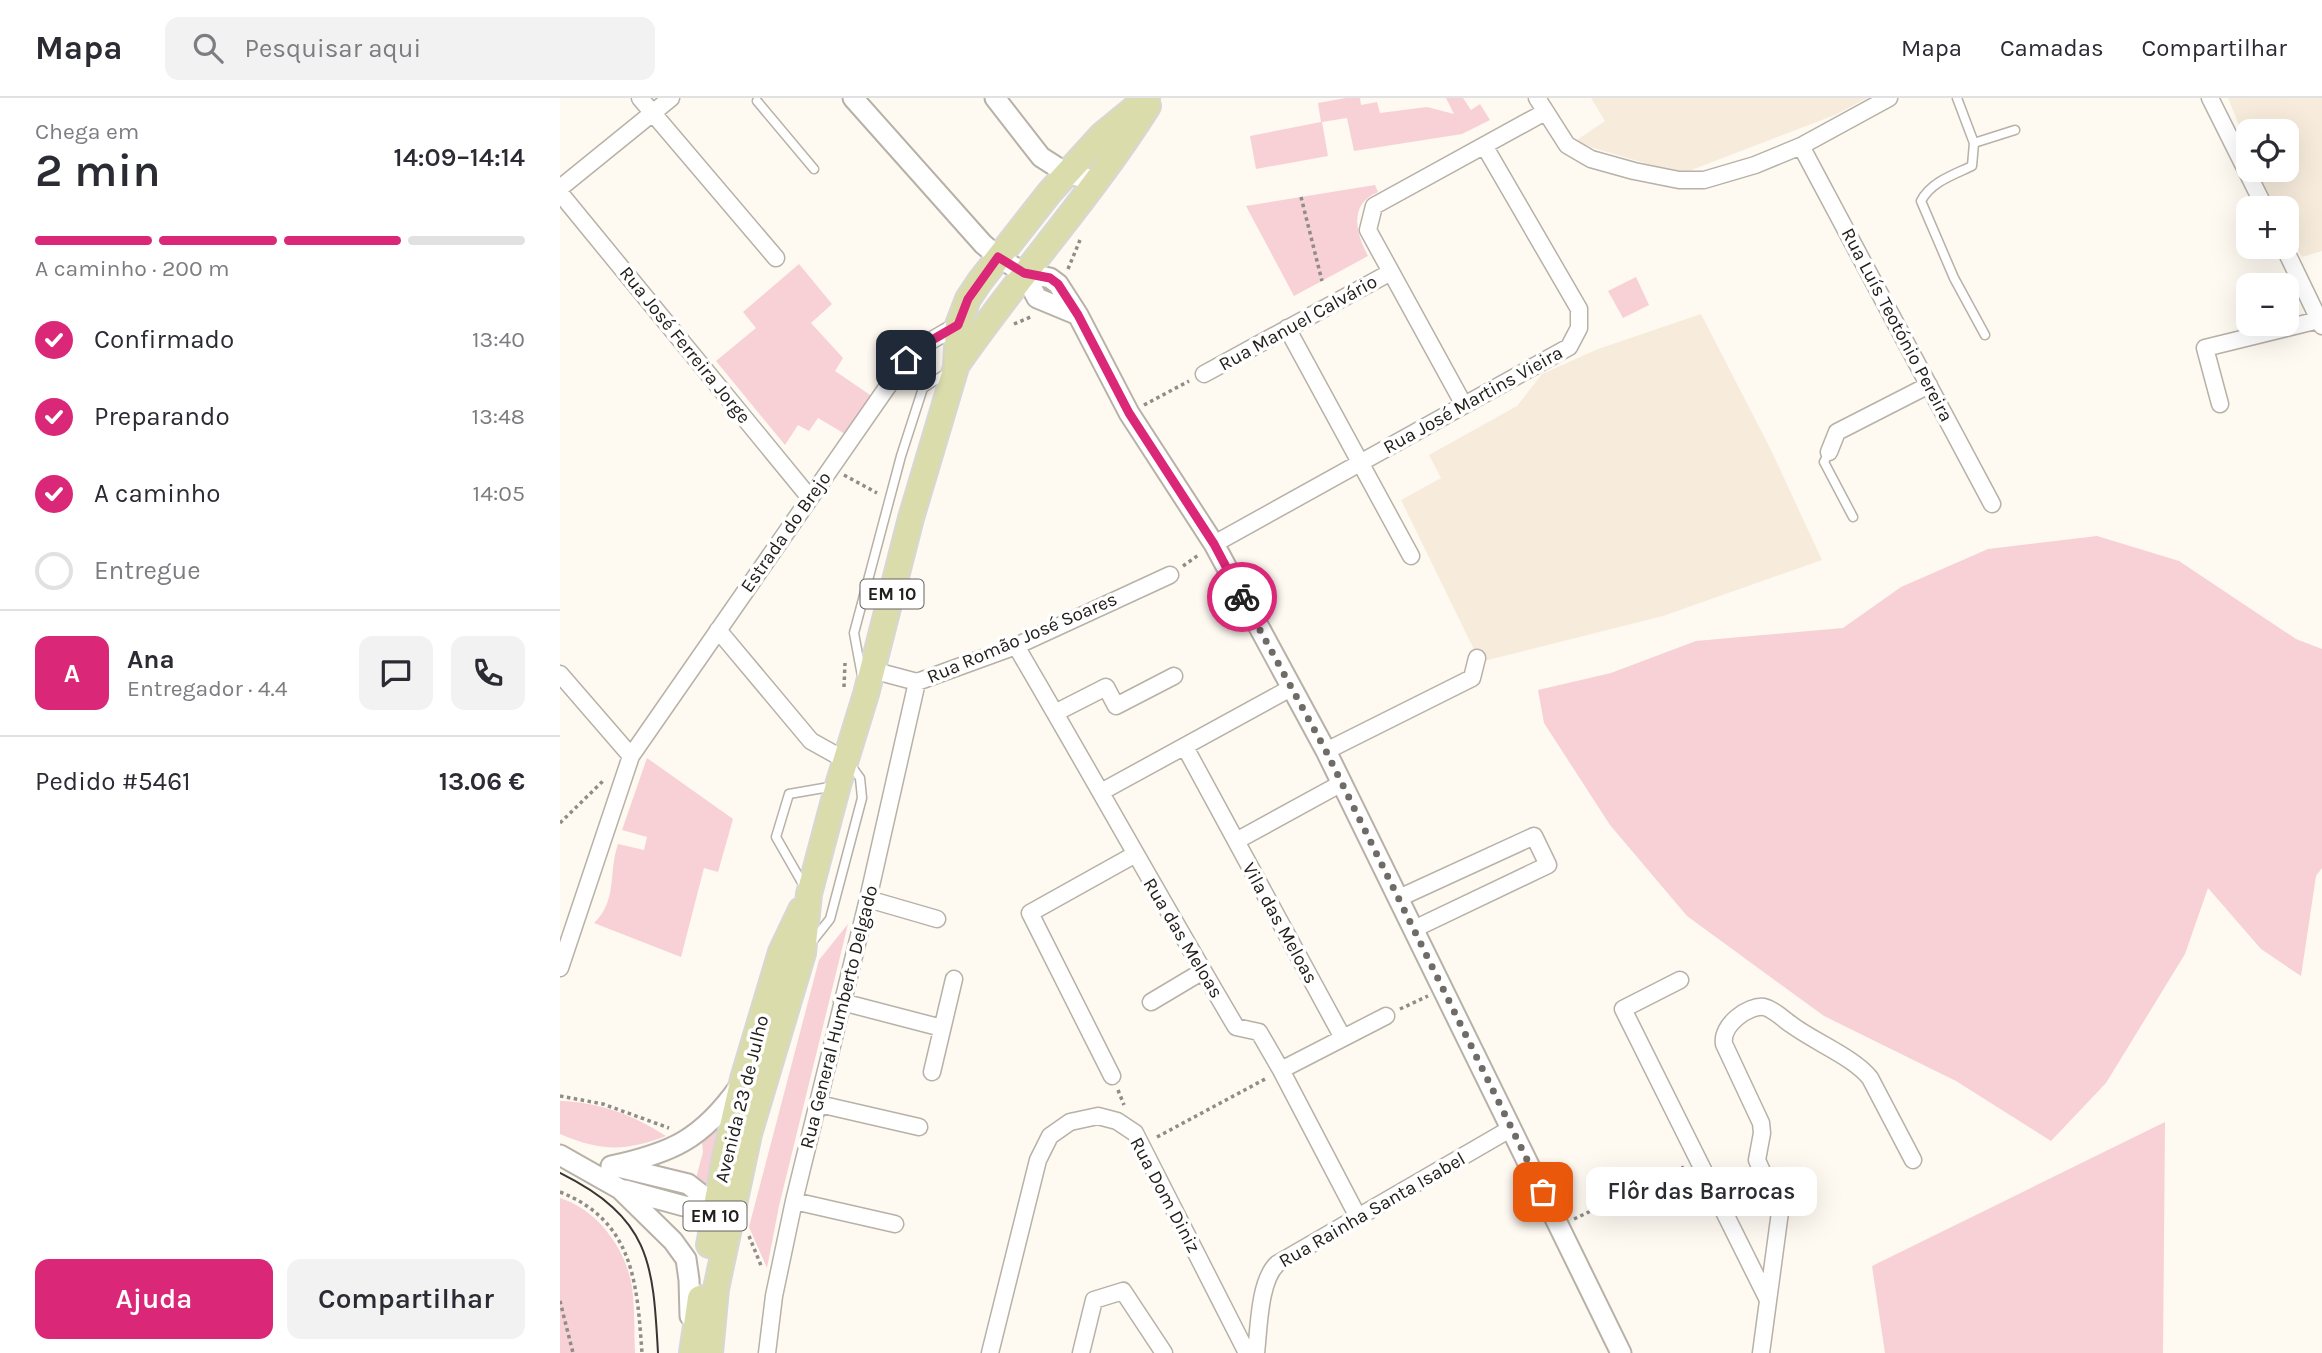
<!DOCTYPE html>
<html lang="pt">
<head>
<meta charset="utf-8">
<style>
  body { margin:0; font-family:Karla,sans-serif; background:#f2f2f3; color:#2b2b33; height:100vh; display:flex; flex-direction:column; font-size:26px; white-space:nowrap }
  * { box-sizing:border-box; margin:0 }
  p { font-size:23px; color:#7c7c81 }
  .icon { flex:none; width:38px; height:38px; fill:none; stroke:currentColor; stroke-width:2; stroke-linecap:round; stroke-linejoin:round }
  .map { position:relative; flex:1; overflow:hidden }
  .side { display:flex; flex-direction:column; background:#fff; width:560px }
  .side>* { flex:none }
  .fabs { position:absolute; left:1676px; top:21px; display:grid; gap:14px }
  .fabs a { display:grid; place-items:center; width:63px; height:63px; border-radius:14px; background:#fff; box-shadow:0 7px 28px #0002; font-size:35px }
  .pin { position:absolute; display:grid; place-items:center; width:60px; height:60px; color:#fff; margin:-30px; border-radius:14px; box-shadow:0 4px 10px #0006 }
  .courier { position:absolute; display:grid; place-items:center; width:70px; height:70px; margin:-35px; border:5px solid #db2777; border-radius:50%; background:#fff; color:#222; box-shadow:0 2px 9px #0007 }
  .bubble { position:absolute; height:49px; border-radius:14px; background:#fff; box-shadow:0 7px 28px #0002; font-size:23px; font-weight:600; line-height:49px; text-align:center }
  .head em { font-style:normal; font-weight:600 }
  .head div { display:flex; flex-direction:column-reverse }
  .head { display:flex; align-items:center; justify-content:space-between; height:119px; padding:0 35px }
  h1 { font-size:46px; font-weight:600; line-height:52px }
  .bar { display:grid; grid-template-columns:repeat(4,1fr); gap:10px 7px; align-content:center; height:84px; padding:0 35px }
  .bar i { height:9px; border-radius:5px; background:#e1e1e2 }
  .bar .selected { background:#db2777 }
  .bar p { grid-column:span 4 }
  .line { display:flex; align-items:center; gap:18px; padding:0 35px; border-top:2px solid #e1e1e2 }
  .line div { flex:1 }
  .round { display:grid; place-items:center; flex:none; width:74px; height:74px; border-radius:14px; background:#f2f2f3 }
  ol { padding:0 35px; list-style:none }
  li { display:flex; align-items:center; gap:21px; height:77px }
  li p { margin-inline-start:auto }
  li .icon { padding:7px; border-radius:50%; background:#db2777; color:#fff; stroke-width:4 }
  li:last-child { color:#7c7c81 }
  li i { width:38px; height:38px; border:4px solid #e1e1e2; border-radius:50% }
  .cta { display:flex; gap:14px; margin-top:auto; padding:14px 35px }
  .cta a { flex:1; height:80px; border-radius:14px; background:#db2777; color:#fff; font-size:28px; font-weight:600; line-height:80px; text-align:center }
  .cta a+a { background:#f2f2f3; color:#2b2b33 }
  header { display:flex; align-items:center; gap:42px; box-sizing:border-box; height:98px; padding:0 35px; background:#fff; border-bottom:2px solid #e1e1e2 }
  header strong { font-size:33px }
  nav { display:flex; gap:38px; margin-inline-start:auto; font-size:24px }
  .search { width:490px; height:63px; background:#f2f2f3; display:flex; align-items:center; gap:18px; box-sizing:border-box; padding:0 24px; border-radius:14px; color:#7c7c81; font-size:26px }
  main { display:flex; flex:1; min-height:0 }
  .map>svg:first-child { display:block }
  .built { fill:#f7ecdc }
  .green { fill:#f7d1d5 }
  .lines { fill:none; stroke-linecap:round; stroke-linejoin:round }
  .service-casing { stroke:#b7b1a7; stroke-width:11 }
  .minor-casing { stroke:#b7b1a7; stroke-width:19 }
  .tertiary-casing { stroke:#b7b1a7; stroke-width:23 }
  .primary-casing { stroke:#d7d7d6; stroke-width:28 }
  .path { stroke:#908c86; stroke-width:3.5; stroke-dasharray:3.5 3.5; stroke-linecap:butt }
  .service { stroke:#fff; stroke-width:8 }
  .minor { stroke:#fff; stroke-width:16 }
  .tertiary { stroke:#fff; stroke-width:19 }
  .primary { stroke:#daddab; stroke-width:24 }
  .tram { stroke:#383632; stroke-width:2 }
  .done { stroke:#6f6c67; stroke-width:7; stroke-dasharray:0 12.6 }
  .route { stroke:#db2777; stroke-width:9 }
  .labels { text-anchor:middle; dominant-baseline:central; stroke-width:7; stroke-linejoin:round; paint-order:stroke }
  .shield { fill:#fff; stroke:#646360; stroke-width:2 }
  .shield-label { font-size:18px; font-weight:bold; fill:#22201c }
  .street-label { font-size:19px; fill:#22201c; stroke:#fff }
</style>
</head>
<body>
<header>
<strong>Mapa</strong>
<div class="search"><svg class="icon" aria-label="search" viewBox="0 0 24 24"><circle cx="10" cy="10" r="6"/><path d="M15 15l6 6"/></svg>Pesquisar aqui</div>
<nav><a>Mapa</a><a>Camadas</a><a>Compartilhar</a></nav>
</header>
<main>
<section class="side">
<div class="head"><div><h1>2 min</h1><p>Chega em</p></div><em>14:09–14:14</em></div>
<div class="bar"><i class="selected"></i><i class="selected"></i><i class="selected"></i><i></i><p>A caminho · 200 m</p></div>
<ol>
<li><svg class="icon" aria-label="check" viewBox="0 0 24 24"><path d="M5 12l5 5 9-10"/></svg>Confirmado<p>13:40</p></li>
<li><svg class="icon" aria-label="check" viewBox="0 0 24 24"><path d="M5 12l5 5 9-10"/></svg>Preparando<p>13:48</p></li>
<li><svg class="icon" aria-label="check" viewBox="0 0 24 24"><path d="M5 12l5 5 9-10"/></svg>A caminho<p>14:05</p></li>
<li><i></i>Entregue</li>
</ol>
<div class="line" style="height:126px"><b class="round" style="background:#db2777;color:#fff">A</b><div><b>Ana</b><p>Entregador · 4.4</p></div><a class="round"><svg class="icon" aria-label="chat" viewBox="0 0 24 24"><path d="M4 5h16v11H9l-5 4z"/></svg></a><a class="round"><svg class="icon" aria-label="phone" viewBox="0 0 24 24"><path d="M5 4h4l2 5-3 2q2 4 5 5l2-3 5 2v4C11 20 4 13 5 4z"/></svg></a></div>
<div class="line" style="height:91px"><div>Pedido #5461</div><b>13.06 €</b></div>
<div class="cta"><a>Ajuda</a><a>Compartilhar</a></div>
</section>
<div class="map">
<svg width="1762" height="1255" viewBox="0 0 1762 1255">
  <rect width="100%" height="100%" fill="#fef9f1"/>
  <path class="built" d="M 1031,0 L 1307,0 L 1275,17 L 1121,76 L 1014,44 L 1045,23 Z
    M 1668,0 L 1762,0 L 1762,153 L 1742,159 L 1727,133 L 1727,110 L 1714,110 L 1697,72 L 1727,72 L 1727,33 L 1689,33 L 1689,52 Z
    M 1141,216 L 1211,352 L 1262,462 L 1103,518 L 920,564 L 841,402 L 881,380 L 869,357 L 957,308 L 982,276 L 1038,251 Z"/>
  <path class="green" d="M 786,0 L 800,0 L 801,7 L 817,4 L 820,15 L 867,9 L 894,16 L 886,0 L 903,0 L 911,12 L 920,6 L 930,22 L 902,36 L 794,53 L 787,20 L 762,24 L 768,58 L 696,71 L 690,38 L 761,24 L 758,5 Z
    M 815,87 L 818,94 C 788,106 796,136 808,158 L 734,198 L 686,108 Z
    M 239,166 L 272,206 L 251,225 L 283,260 L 275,273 L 313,299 L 285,336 L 258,320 L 249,333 L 238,327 L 225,347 L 156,263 L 196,230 L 183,214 Z
    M 1076,179 L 1089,207 L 1063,220 L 1048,193 Z
    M 1537,438 L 1619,463 L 1736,541 L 1762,551 L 1762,770 L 1756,778 L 1741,878 L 1701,851 L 1648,790 L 1625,856 L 1546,985 L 1491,1043 L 1396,983 L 1264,918 L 1127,818 L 1050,727 L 984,625 L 978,592 L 1051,575 L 1136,543 L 1283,530 L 1341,489 L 1428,451 Z
    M 87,660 L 173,721 L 158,774 L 144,770 L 121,859 L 34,825 C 58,802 48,775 58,746 L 84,752 L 87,739 L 62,732 Z
    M 288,826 L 219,1108 L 207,1170 L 189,1129 L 259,862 Z
    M 0,1003 C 39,1004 73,1017 106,1038 C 64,1054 40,1053 0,1036 Z
    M 163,1023 L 155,1090 L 135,1084 L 143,1054 L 142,1044 Z
    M 1605,1024 L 1603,1255 L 1325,1255 L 1312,1168 Z
    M 0,1100 C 38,1112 66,1151 72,1189 C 75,1211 74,1233 75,1255 L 0,1255 Z"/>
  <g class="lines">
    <g class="service-casing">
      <path id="service" d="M 1397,0 L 1414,45 L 1455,32
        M 197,3 L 254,71
        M 1414,45 L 1412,68 C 1393,77 1371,84 1361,103 L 1394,180 L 1425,237
        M 1269,354 L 1264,364 L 1293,419
        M 302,578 L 294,535 L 341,358 L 363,290 L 387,275
        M 244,788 L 216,739 L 229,696 L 275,688
        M 251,845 L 270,821 L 302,700 L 300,680 L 289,665"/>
    </g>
    <g class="minor-casing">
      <path id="minor" d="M 80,0 L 216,160
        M 977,0 L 1007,47 L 1031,61 L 1074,73 L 1119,82 L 1144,82 L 1195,67 L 1241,48 L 1329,0
        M 1650,0 L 1705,110
        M 1241,48 L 1432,406
        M 0,90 L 111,0
        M 0,95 L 250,400
        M 1724,149 L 1762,228
        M 727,230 L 851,458
        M 644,276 L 831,174
        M 1660,306 L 1645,250 L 1759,222
        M 904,307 L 808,132 L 814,108 L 985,14
        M 1269,354 L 1277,334 L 1369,287
        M 654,446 L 1009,249 L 1019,230 L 1019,211 L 925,49
        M 158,532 L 251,643 L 285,662
        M 456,548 C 530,674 601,802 676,929 L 699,934 L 721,972 L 798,1119
        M 312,572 L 357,584 L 456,548 L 610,477
        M 0,576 L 71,658
        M 495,615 L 546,589 L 556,608 L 614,578
        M 625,649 L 783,940
        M 766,653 L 912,580 L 917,560
        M 541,694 L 731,590
        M 676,743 L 782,685
        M 839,800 L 974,738 L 988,767 L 854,831
        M 308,801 L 377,821
        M 0,870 L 71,658 L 346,262 L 360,249 L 398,227
        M 1120,882 L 1063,911 L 1208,1202
        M 282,904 L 382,930
        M 591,904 L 643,873
        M 721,972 L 826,918
        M 372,974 L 394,881
        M 552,978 L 470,815 L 574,757
        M 259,1006 L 359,1029
        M 234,1103 L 335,1126
        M 207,1255 L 214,1198 L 234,1103 L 308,801 L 357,584
        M 430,1255 L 478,1062 L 490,1038 L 510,1024 L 538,1018 L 557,1023 L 575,1035 L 687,1255
        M 521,1255 L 534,1202 L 563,1193 L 604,1255
        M 696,1255 C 699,1230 699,1183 717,1166 L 950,1031
        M 1201,1255 L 1220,1114 L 1197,1062 L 1202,1035 L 1201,1025 L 1164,946 C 1161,927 1188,907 1204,909 C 1214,911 1224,922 1232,927 C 1253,943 1295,960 1310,980 L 1353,1062"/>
    </g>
    <g class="tertiary-casing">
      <path id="tertiary" d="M 293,0 L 423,146 L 438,159 L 464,175 L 490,180 L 498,186 L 518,217 L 569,315 L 654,446 L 766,653 L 1061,1255
        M 435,0 L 481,59 L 506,75 L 536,83
        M 464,175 L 477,200 L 518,217
        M 0,1057 L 60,1091 L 113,1143 L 126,1161 L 129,1182 L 130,1218
        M 51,1068 C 112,1055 142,1041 179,989
        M 58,1069 L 128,1086 L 156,1108
        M 65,1092 L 124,1108 L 158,1109"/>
    </g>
    <g class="primary-casing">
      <path id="primary" d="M 396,268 C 457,179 531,99 588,8
        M 149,1147 L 165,1059 L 183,981 L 221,854 L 241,812
        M 132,1255 L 140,1200
        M 150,1255 L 156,1191 L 189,1036 L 243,855 L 249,796 L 278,687 L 306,596 L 351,420 L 396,269 L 398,227 L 408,201 L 420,183 L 490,94 L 542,37 L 587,0"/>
    </g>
    <path class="path" d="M 741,99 L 762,183
      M 508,171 L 520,142
      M 454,226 L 473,218
      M 584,307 L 629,283
      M 284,377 L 317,395
      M 623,468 L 640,456
      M 284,589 L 285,565
      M 0,725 L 43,683
      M 840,911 L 868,898
      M 558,992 L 564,1007
      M 0,998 L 43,1006 L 109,1030
      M 597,1039 L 707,980
      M 0,1094 C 74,1123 77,1186 82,1255
      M 1014,1121 L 1124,1069
      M 189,1138 L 202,1170
      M 0,1203 L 13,1255"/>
    <use href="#service" class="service"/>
    <use href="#minor" class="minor"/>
    <use href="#tertiary" class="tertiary"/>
    <use href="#primary" class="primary"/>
    <path class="tram" d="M 0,1075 C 90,1120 93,1163 98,1255"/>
  </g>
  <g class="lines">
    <path class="done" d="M 682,499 L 766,653 L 983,1094"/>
    <path class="route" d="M 346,262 L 360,249 L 398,227 L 408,201 L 438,159 L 464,175 L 490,180 L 498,186 L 518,217 L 569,315 L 654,446 L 682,499"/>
  </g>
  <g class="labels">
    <g class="shield">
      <rect x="300.5" y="481.5" width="63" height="29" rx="5"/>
      <rect x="123.5" y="1103.5" width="63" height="29" rx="5"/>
    </g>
    <g class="shield-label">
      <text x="332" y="496">EM 10</text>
      <text x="155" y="1118">EM 10</text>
    </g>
    <g class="street-label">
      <text transform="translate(738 225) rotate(-29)">Rua Manuel Calvário</text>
      <text transform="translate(1337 227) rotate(62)">Rua Luís Teotónio Pereira</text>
      <text transform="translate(125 247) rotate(51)">Rua José Ferreira Jorge</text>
      <text transform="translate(913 302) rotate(-29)">Rua José Martins Vieira</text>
      <text transform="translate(226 434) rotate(-55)">Estrada do Brejo</text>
      <text transform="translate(462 540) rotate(-23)">Rua Romão José Soares</text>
      <text transform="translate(720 825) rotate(61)">Vila das Meloas</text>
      <text transform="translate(623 840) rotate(59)">Rua das Meloas</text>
      <text transform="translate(279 919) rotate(-76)">Rua General Humberto Delgado</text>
      <text transform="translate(182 1001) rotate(-76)">Avenida 23 de Julho</text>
      <text transform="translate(605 1097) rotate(62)">Rua Dom Diniz</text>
      <text transform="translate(812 1112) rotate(-30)">Rua Rainha Santa Isabel</text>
    </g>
  </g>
</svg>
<div class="fabs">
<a><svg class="icon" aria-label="locate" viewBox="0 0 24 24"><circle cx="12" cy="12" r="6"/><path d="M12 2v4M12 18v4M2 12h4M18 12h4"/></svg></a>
<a>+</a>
<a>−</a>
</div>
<div class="pin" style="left:983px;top:1094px;background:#ea580c"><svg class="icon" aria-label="bag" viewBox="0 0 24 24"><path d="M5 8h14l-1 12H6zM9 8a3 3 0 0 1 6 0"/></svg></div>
<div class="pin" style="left:346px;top:262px;background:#1f2937"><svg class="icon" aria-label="home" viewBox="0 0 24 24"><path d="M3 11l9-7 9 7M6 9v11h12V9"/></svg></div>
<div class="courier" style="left:682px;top:499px"><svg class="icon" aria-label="bike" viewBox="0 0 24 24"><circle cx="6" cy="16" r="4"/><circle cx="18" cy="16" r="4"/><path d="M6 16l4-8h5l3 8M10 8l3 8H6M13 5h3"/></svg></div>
<div class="bubble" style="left:1026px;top:1069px;width:231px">Flôr das Barrocas</div>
</div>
</main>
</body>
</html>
